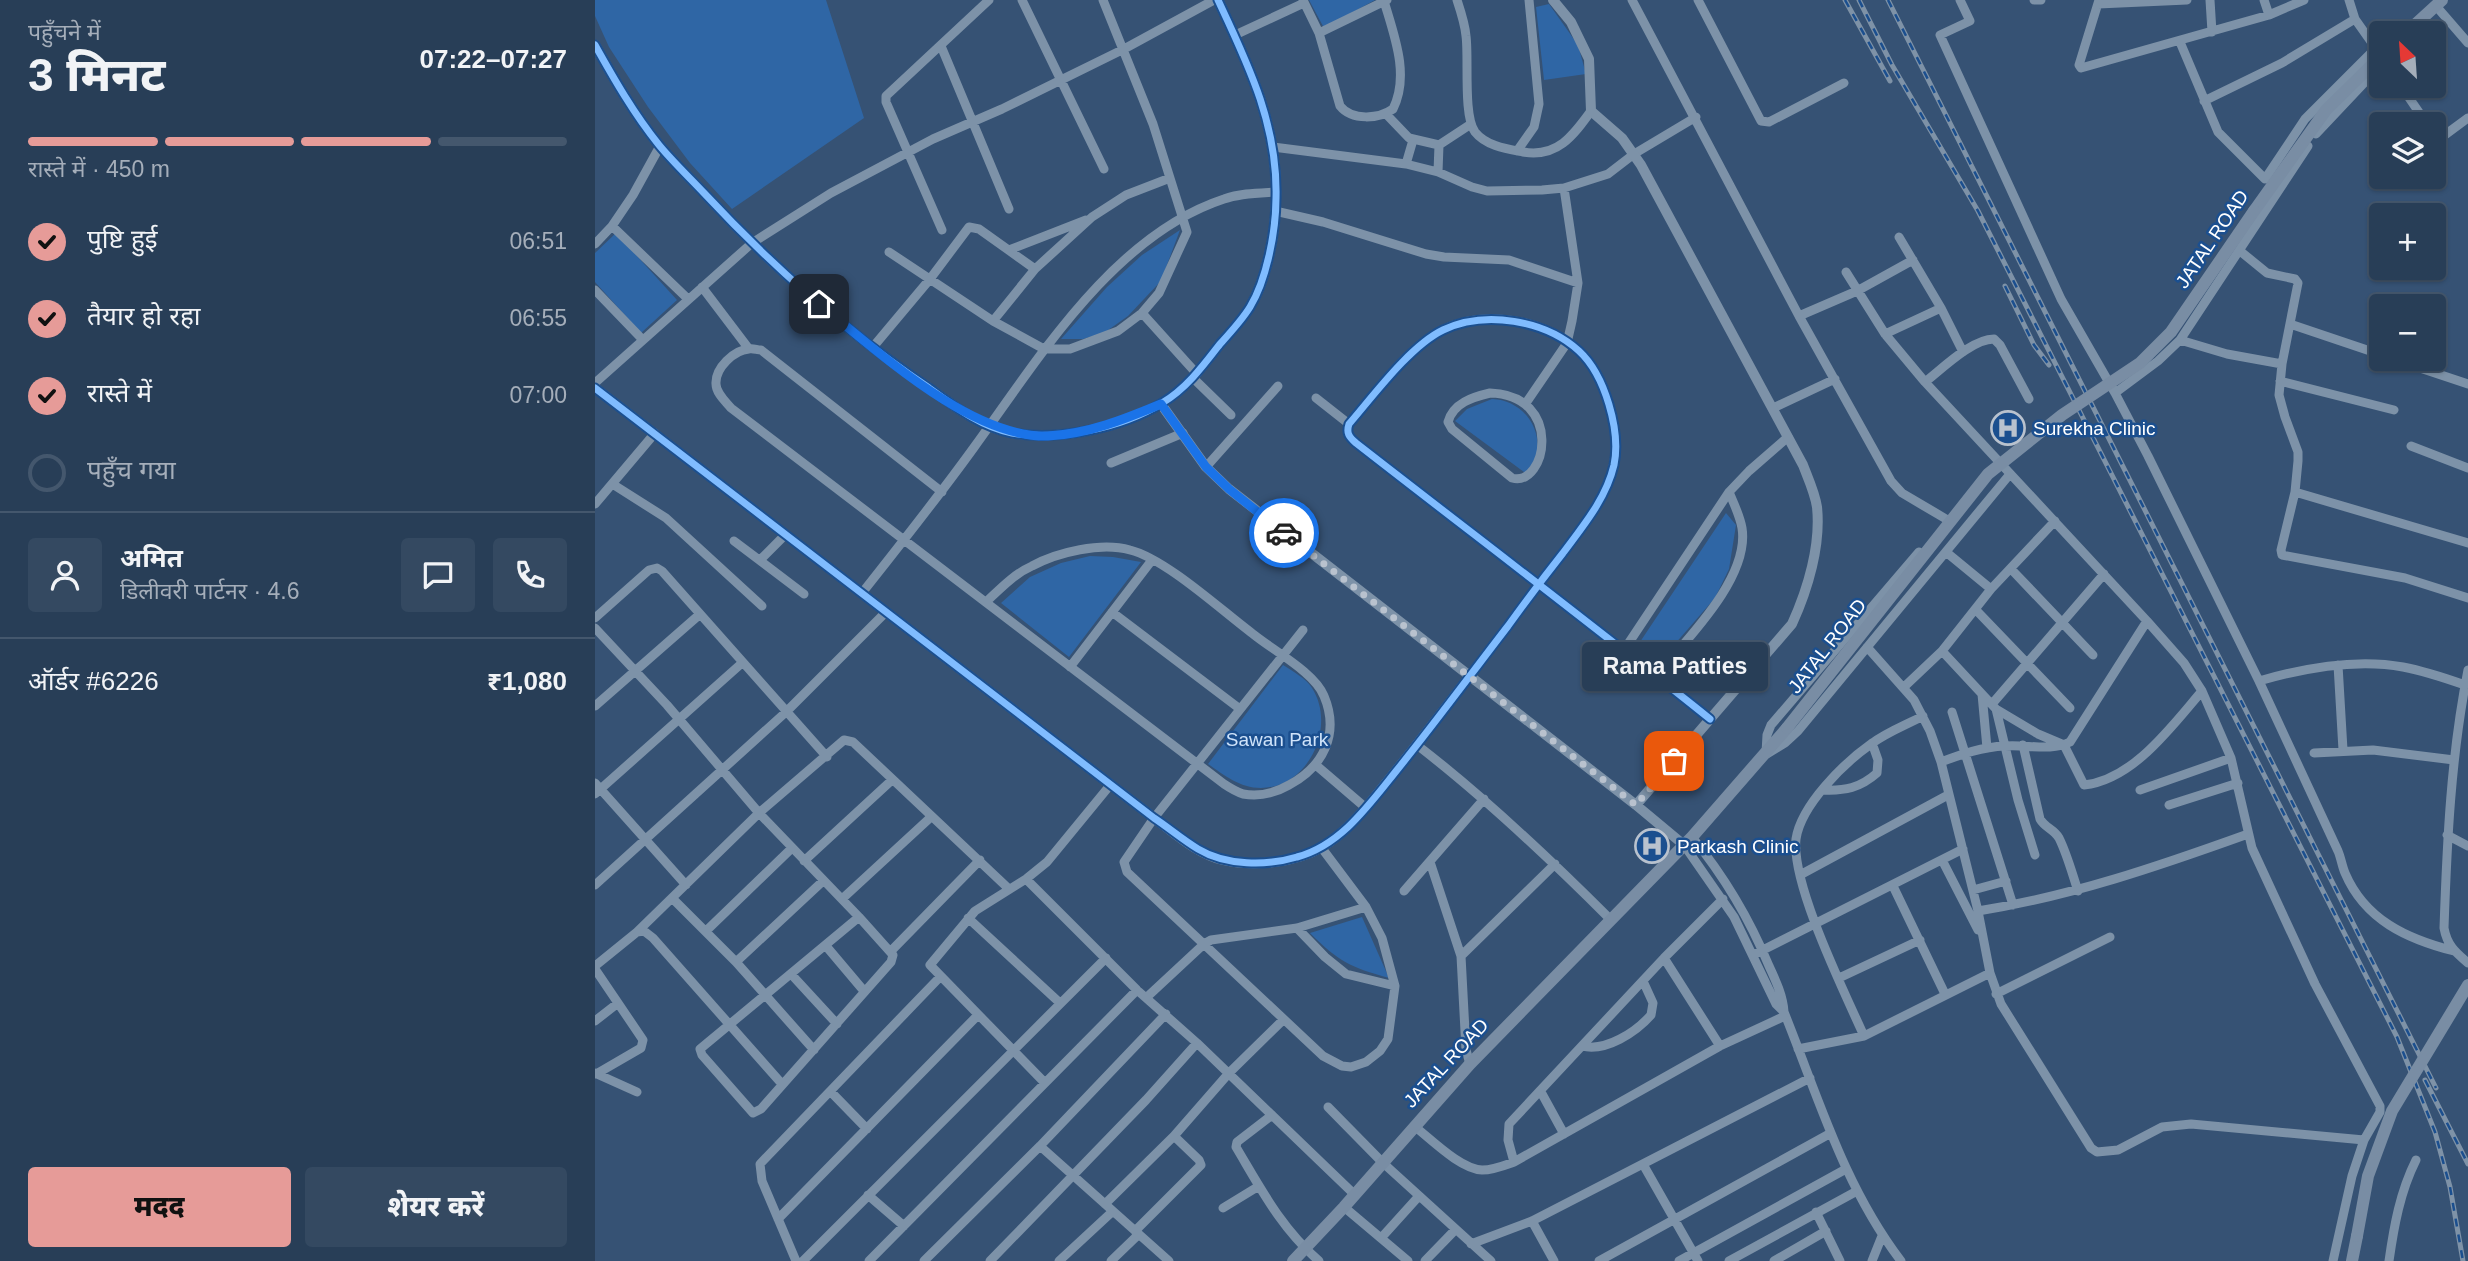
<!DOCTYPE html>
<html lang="hi">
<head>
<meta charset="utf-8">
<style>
  body { margin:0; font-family:Helvetica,"Noto Sans Devanagari",sans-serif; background:#344961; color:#f1f3f6; height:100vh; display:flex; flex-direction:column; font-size:26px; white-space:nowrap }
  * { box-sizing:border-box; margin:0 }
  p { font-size:23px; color:#a5aeba }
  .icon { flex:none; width:38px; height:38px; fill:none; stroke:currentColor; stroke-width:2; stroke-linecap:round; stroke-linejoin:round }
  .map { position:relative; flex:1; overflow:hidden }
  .side { display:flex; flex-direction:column; background:#283e57; width:595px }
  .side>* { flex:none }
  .needle { width:46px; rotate:335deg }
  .fabs { position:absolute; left:1774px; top:21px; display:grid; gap:14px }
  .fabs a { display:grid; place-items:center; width:77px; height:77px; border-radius:7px; background:#283e57; box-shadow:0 2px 5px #0004,0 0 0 2px #44576d; font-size:35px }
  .pin { position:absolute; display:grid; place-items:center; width:60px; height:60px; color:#fff; margin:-30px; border-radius:14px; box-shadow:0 4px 10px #0006 }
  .courier { position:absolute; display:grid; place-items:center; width:70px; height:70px; margin:-35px; border:5px solid #1a73e8; border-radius:50%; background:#fff; color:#222; box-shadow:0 2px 9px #0007 }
  .bubble { position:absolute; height:49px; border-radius:7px; background:#283e57; box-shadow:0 2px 5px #0004,0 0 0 2px #44576d; font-size:23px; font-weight:800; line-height:49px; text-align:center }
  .headline em { font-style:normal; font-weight:800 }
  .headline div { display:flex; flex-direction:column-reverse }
  .headline { display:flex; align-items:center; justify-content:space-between; height:119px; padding:0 28px }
  h1 { font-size:46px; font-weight:800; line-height:52px }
  .bar { display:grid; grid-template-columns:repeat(4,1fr); gap:10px 7px; align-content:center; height:84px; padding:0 28px }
  .bar i { height:9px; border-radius:5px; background:#44576d }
  .bar .on { background:#e69b98 }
  .bar p { grid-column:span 4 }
  .line { display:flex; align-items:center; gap:18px; padding:0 28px; border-top:2px solid #44576d }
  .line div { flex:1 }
  .round { display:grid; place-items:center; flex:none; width:74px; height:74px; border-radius:7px; background:#344961 }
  ol { padding:0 28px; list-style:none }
  li { display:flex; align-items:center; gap:21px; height:77px }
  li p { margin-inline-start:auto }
  li .icon { padding:7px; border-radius:50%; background:#e69b98; color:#111; stroke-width:4 }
  li:last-child { color:#a5aeba }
  li i { width:38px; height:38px; border:4px solid #44576d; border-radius:50% }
  .action { display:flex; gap:14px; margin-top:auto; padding:14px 28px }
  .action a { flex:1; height:80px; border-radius:7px; background:#e69b98; color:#111; font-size:28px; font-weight:800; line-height:80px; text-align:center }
  .action a+a { background:#344961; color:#f1f3f6 }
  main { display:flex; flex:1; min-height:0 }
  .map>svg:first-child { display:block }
  .green { fill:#2f66a5 }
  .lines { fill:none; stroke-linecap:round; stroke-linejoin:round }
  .minor { stroke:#7d92a8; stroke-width:9 }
  .tertiary { stroke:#7d92a8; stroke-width:10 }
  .secondary { stroke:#798da4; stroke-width:12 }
  .rail-casing { stroke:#7e92a7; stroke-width:5 }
  .rail { stroke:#1b4f8f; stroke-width:2.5; stroke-dasharray:8; stroke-linecap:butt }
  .secondary-bridge { stroke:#798da4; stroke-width:12 }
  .cycleway-casing { stroke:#1b4f8f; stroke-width:11 }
  .cycleway { stroke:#80bcff; stroke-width:7 }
  .done { stroke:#b9c2ce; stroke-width:7; stroke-dasharray:0 12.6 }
  .route { stroke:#1a73e8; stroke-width:9 }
  .labels { text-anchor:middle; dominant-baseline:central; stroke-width:5; stroke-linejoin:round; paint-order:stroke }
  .street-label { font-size:19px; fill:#fff; stroke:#1b4f8f }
  .poi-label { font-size:19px; fill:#fff; stroke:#1b4f8f; text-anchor:start }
  .park-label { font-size:19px; fill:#cfe3fa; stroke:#1b4f8f }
</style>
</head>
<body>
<main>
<section class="side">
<div class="headline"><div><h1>3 मिनट</h1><p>पहुँचने में</p></div><em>07:22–07:27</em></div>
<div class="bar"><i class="on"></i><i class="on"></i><i class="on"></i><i></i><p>रास्ते में · 450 m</p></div>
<ol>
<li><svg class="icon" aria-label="check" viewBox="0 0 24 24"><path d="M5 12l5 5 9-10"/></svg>पुष्टि हुई<p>06:51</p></li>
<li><svg class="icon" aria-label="check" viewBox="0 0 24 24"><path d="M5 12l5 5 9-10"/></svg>तैयार हो रहा<p>06:55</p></li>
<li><svg class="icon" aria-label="check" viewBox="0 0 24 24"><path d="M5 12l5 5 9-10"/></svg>रास्ते में<p>07:00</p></li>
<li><i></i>पहुँच गया</li>
</ol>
<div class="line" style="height:126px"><a class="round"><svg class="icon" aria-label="person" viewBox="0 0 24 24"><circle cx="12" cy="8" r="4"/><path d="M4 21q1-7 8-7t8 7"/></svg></a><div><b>अमित</b><p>डिलीवरी पार्टनर · 4.6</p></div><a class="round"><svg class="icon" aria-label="chat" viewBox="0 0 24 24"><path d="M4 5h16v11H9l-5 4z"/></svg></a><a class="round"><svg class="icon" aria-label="phone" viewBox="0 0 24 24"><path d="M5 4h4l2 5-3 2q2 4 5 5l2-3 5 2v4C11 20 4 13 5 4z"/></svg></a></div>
<div class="line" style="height:91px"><div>ऑर्डर #6226</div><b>₹1,080</b></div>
<div class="action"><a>मदद</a><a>शेयर करें</a></div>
</section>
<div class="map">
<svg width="1873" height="1261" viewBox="0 0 1873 1261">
  <rect width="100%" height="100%" fill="#365274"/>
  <path class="green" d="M 0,0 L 231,0 L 269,118 L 137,209 L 95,163 L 53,107 L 14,47 L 0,16 Z
    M 714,0 L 780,0 L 729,28 Z
    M 954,4 L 983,45 L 991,74 L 949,80 L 941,7 Z
    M 585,230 L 566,281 L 533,316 L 509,333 L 488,339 L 466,339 L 512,287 L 547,255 Z
    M 21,233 L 82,300 L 46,333 L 0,282 L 0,253 Z
    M 897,399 C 927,400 949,428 941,459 C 940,464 936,470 933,475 L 860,421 L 872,409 Z
    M 1131,513 L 1141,525 L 1134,569 L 1120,598 L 1065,661 L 1056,662 L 1044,652 L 1045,642 Z
    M 495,556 L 518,557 L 546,562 L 474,657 L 406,603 L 435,577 L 466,563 Z
    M 688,665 C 697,671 712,679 717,688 C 742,727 713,788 666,788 C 645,788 629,775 613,764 Z
    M 767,917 L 794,978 C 755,967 744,962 715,933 Z"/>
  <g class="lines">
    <path class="minor" d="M 427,0 L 509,169
      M 708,0 L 724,33 L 745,106 C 757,121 784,119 798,109 C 815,75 799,35 789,1
      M 862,0 C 866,12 870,24 871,36 C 874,58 868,116 880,132 C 891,146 912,149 928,152 C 962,158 978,136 996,111
      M 1037,0 L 1204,316 L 1296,481 L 1307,493 L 1351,519
      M 1103,0 L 1166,121 L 1174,122 L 1249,83
      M 1365,0 L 1375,21 L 1345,35 L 1466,299 L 1520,393 L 1553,456 L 1664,681 L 1743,851 C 1746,858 1747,866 1750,873 C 1770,920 1812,939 1859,951
      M 1439,0 L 1446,0
      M 1504,0 L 1484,65 L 1486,68 L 1674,15 L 1709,0
      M 1615,0 L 1617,32
      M 1669,0 L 1674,15
      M 1754,0 L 1760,19 L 1784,53
      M 1503,4 L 1592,0
      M 1841,6 L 1873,43
      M 724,33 L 792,0
      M 640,35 L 709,3
      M 1585,42 L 1623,132 L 1670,179 L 1710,119 L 1780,49
      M 346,46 L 414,209
      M 1806,86 L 1832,124
      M 1609,101 L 1687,63 L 1760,19
      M 791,114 L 814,138 L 844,145 L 843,172
      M 1721,134 L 1787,64
      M 1843,140 L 1873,118
      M 844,145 L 876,124
      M 678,147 L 811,164 L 843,172 L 877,187 L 892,191 L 947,190 L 969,188 L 1013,174 L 1039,154 L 1101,117
      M 922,151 L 939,127 L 944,104 L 934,0
      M 811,164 L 818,140
      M 680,211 L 728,222 L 831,254 L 849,257 L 914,260 L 983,283
      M 17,226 L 38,195 L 65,146
      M 347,230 L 291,102 L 291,96 L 394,0
      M 1304,237 L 1346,308 L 1368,352
      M 0,244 L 17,226 L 92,298
      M 414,250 L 491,220
      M 1645,251 L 1672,273 L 1700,279 L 1703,283 L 1687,364 L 1684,395 L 1690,417 L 1703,452 L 1703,461 L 1700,492 L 1686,550 L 1687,555 L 1810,578 L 1873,598
      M 294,252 L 398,321 L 449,349 L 475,349 L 523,331 L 547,313 L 564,293 L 592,232 L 558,124 L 508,0
      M 1251,272 L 1290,334 L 1330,382 L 1552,621 L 1589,663 L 1607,691 L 1636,758 L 1657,848 L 1720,984 L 1785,1106 L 1785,1112 L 1769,1140 L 1757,1176 L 1738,1261
      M 107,287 L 154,349
      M 0,290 L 47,339
      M 547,313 L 602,374
      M 1204,316 L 1262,291 L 1318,260
      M 398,321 L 440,269 L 497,217 L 531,195 L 575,178
      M 1695,324 L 1787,355
      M 1290,334 L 1346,308
      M 1585,340 L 1632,354 L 1687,364
      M 278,347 L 335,279 L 374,227 L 384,229 L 440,269
      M 1798,359 L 1873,384
      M 598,378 L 636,415
      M 1685,381 L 1799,410
      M 1330,382 C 1348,368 1377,339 1399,339 L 1405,345 L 1434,399
      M 0,383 L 157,243 L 236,193 L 338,139 L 407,109 L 529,49 L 619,0
      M 895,393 C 969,395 952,487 917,478 L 857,429 L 853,422 C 858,403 878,397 895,393 Z
      M 1520,393 L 1563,361 L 1585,340 L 1713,146
      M 721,398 L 754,424
      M 931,403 L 972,343 L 977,321 L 983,283 L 969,188
      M 1178,408 L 1240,379
      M 1816,446 L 1873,468
      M 516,463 L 588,433
      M 611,467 L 683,386
      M 19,485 L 71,518 L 167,606
      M 347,492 L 166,350 C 162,350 158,348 154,349 C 139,350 120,368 121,384 C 121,393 130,401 136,408 L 629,784 C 635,788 642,792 648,794 C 664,797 680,793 694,785 C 728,767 745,734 729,696 C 720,673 679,651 658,634 C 627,611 571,559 535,550 C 506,542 463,552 437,566 C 419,574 405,589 391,602
      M 1700,492 L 1873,543
      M 0,504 L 60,433
      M 139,541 L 209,594
      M 1351,552 L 1396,589
      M 165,560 L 190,535
      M 1416,569 L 1498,655
      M 267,593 C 305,545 344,496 380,446 C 444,358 519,235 629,199 C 646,193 664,193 681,192
      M 1381,610 L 1475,708
      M 517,612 L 645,709
      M 0,618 L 54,570 L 62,568 L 67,571 L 232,757
      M 0,628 L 72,705 L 164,813 L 264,917 L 298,955 L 296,962 L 166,1109 L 158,1113 L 107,1055 L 105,1049 L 264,917
      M 708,630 L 559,818 L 529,862 L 532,872 L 728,1056 L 747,1066 L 756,1067 L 771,1062 L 785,1051 L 793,1039 L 800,986 L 787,938 L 771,907 L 726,847
      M 1272,647 L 1319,700 L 1335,731 L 1346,762 L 1383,911 L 1395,973 L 1406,1004 L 1496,1148 L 1502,1152 L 1523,1150 L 1567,1127 L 1596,1124 L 1769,1140
      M 1029,650 L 1134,492 L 1154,471 L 1193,437
      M 1347,651 L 1401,709 L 1443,734 L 1469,745 L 1489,785 C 1538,780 1577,726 1607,691
      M 1743,665 L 1748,750
      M 475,667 L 557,560
      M 1873,670 C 1856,755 1852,841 1849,928 C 1852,945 1860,952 1873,963
      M 1061,676 C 1091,640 1155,578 1147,528 C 1145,516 1139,504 1134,492
      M 874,677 C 902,640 930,603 958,566 C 981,535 1013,501 1019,462 C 1025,428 1010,372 982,349 C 947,319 889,309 847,330 C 812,348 780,394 754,424 C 751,433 754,437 761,443 C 879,535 998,625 1115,719
      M 1664,681 C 1709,668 1760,658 1808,667 C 1829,671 1850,678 1870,685
      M 1309,687 L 1347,651 L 1396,589 L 1460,521
      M 1387,694 L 1392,748
      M 1397,704 L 1509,574
      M 0,706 L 104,615
      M 1401,709 L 1423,800 L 1440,855
      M 1357,712 L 1418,905
      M 822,745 C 891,798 954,858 1015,919
      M 1428,745 L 1445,819 C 1450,828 1459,829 1464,838 C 1472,854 1477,873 1483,891
      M 1171,753 L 1172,735 L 1176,725 L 1324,552
      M 1719,753 L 1778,750 L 1859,760
      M 1172,754 L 1190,743 L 1203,731 L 1415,474
      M 1346,762 C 1367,754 1387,747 1410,746 C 1432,744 1455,752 1475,742 L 1552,621
      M 722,766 L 771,808
      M 0,783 L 91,885
      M 1228,790 C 1250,791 1265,788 1282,773 L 1283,760 L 1277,743
      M 1545,790 L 1636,758
      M 0,794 L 147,663
      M 1574,805 L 1643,783
      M 1852,835 L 1873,846
      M 1097,837 C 1129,876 1155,920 1174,966 C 1181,981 1188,996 1189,1012
      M 1089,845 L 1139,917 L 1181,1004 L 1189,1012 C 1224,1099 1249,1186 1306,1261
      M 1347,860 L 1383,930
      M 209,861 L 297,780
      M 835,862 L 866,956
      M 1205,875 L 1353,795
      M 431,879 L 542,990 L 602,1043 L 760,1195
      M 0,885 L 191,712 L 291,612
      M 1298,886 L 1350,994
      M 1378,890 L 1411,881
      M 809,891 L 889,799
      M 78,899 L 141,962 L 219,1050
      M 247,899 L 336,817
      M 1383,911 C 1477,896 1564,866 1653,834
      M 373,918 L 465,1003
      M 702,928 L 730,957 L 751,974 L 800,986
      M 111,931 L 197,848
      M 42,932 L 164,813 L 249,740 L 258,742 L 414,889
      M 231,946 L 269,991
      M 296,951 L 385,860
      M 1158,955 L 1368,849
      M 1069,958 L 1125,1046
      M 141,962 L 228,881
      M 0,966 L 42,932 L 49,931 L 58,938 L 187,1084
      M 0,969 L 48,1040 L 46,1048 L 1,1074
      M 196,974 L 242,1024
      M 1244,978 L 1325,940
      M 1401,994 L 1515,937
      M 552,997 L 609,944 L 616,940 L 702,928 L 771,907
      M 0,1021 L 23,1003
      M 1269,1036 C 1249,991 1196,884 1201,839 C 1206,805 1249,763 1276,744 C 1292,732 1311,725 1328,716
      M 987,1046 C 1011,1052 1041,1032 1056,1015 L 1058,1003 L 1048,981
      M 1203,1049 L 1269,1036 L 1395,973
      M 875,1064 L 871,1050 L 866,956 L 960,864
      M 0,1073 L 42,1092
      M 450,1083 L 335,965 L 380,911 L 431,879 L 452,862 L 516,784
      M 236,1092 L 272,1129
      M 946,1092 L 969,1134
      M 733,1107 L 787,1162 L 896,1261
      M 677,1115 L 642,1142 L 641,1147 C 666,1189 686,1228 724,1261
      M 819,1126 C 836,1139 865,1169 887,1170 C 898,1170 908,1166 919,1162 L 1125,1046 L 1190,1016
      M 445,1146 L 574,1261
      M 919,1162 L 913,1140 L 914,1124 L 1069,958 L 1128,899
      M 1049,1166 L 1103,1261
      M 273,1195 L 309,1226
      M 510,1204 L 579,1136 L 634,1073 L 688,1020
      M 749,1207 L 813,1261
      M 628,1208 L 664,1186
      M 1221,1212 L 1245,1261
      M 183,1219 L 383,1015
      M 937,1221 L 959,1261
      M 540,1231 L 606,1165 L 604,1160 L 579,1136
      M 787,1237 L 824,1196
      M 876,1244 L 937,1221 L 1215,1078
      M 201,1261 L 167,1181 L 165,1164 L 345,977
      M 208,1261 L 511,958
      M 274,1261 L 542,990
      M 329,1261 L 445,1146 L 571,1014
      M 395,1261 L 551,1100 L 602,1043
      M 464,1261 L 518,1211
      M 516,1261 L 544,1234
      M 830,1261 L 860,1230
      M 1004,1261 L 1236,1133
      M 1084,1261 L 1251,1169
      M 1134,1261 L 1262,1191
      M 1179,1261 L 1231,1231
      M 1277,1261 L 1287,1236
      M 1794,1261 C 1799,1226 1805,1192 1821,1160"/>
    <path class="tertiary" d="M 958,0 L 976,22 L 994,59 L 996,111 L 1027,138 L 1046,165 L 1208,465 C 1213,478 1220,493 1222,507 C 1226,545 1213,589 1197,624 L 1041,805
      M 0,45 C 19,79 39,114 64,145 C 78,162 94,177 109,193 C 177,266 251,332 334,388 C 359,406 386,427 417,433 C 463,441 527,428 567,403 C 591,389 608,366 625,344 C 635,333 647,320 655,307 C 672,279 681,230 681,198 C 683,125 653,64 623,0
      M 0,388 L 559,818 C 580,833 602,854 628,860 C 658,867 700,863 727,847 C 755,830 775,803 795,778 C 822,745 848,711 874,677
      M 566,404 L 611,467 L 634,489 L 1041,805 L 1089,845"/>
    <path class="secondary" d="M 1811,33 L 1847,0
      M 1659,211 L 1731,110 L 1787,55
      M 698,1261 L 749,1207 L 875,1064 L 1097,837 L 1192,728
      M 1757,1261 L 1762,1236"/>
    <g class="rail-casing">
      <path id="rail" d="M 1250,0 L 1295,81
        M 1264,0 L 1297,65 L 1383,211 L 1802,1037 L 1840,1132 L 1855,1187 L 1868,1261
        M 1293,0 L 1841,1088
        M 1410,286 L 1439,345 L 1454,365
        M 1830,1080 L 1873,1164"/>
    </g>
    <use href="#rail" class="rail"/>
    <path class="secondary-bridge" d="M 1192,728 L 1393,474 L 1467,415 L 1545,363 L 1576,332 L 1659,211
      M 1762,1236 L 1773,1176 L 1797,1111 L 1873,985"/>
    <g class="cycleway-casing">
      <path id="cycleway" d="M 0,45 C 19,79 39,114 64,145 C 78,162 94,177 109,193 C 177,266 251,332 334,388 C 359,406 386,427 417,433 C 463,441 527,428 567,403 C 591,389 608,366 625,344 C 635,333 647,320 655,307 C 672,279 681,230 681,198 C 683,125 653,64 623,0
        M 0,388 L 559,818 C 574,828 588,840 603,849 C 631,866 672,866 702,857 C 721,852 739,840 753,827 C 771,810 786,790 802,770 C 840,723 876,674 913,626 C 931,601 949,577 968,553 C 988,526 1011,499 1019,465 C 1026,431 1010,375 984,351 C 950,320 890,310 848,330 C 815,346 779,395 754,424 C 751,433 754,437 761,443 C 879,535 998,625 1115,719"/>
    </g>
    <use href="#cycleway" class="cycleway"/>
  </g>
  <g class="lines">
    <path class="done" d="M 689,533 L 1041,805 L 1079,761"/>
    <path class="route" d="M 224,304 C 283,351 375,438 453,436 C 493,434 530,419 566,404 L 611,467 L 634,489 L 689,533"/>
  </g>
  <defs>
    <g id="hospital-ring" transform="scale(1.75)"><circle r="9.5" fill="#1b4f8f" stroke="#b9c2ce" stroke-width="1.5"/><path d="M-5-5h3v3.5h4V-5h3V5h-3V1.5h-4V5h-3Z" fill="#b9c2ce"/></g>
  </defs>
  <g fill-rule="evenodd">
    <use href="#hospital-ring" x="1413" y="428"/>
    <use href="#hospital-ring" x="1057" y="846"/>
  </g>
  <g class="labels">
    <g class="street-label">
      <text transform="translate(1617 239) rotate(-56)">JATAL ROAD</text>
      <text transform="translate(1232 646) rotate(-52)">JATAL ROAD</text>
      <text transform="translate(851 1063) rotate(-47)">JATAL ROAD</text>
    </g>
    <g class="poi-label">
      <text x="1438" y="428">Surekha Clinic</text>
      <text x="1082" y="846">Parkash Clinic</text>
    </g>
    <g class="park-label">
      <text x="682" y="739">Sawan Park</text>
    </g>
  </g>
</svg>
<div class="fabs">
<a><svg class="needle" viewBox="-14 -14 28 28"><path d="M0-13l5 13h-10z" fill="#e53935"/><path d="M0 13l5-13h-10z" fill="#a5aeba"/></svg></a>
<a><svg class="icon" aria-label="layers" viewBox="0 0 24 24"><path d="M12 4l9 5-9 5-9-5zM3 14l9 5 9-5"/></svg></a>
<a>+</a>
<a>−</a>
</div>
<div class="pin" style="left:1079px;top:761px;background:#ea580c"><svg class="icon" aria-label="bag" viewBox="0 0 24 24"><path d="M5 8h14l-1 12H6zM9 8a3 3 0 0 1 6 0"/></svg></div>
<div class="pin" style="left:224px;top:304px;background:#1f2937"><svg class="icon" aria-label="home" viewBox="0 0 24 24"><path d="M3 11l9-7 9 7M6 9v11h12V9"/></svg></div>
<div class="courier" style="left:689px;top:533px"><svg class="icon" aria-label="car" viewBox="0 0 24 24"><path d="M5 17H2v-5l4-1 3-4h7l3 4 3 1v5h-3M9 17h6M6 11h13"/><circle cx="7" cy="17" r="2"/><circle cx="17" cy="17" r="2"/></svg></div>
<div class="bubble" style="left:987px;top:642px;width:186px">Rama Patties</div>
</div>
</main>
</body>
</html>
